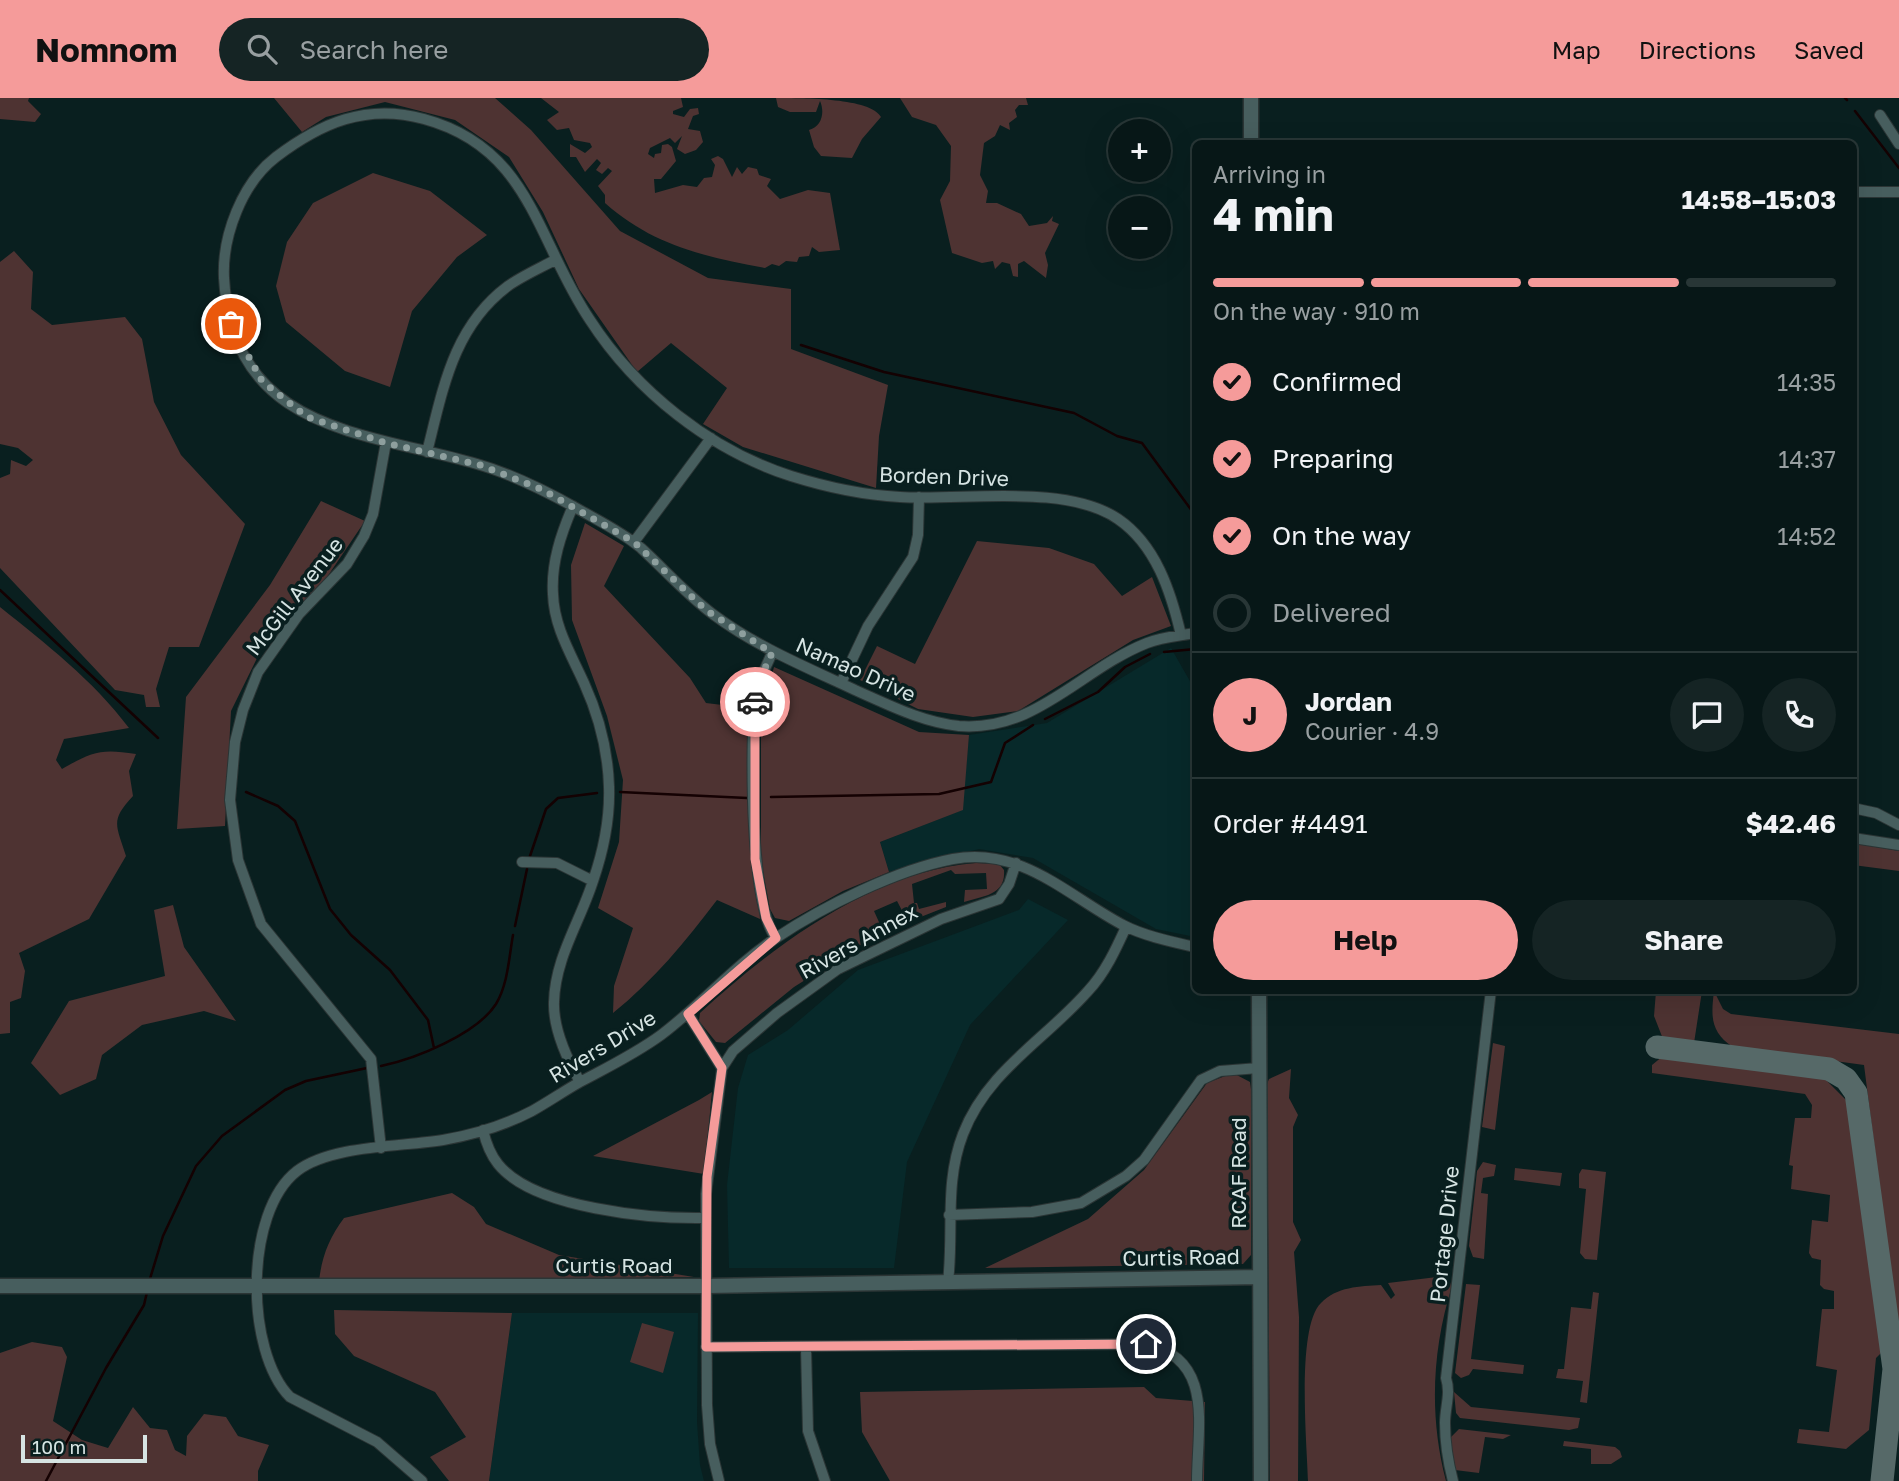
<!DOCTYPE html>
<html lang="en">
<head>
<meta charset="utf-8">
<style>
  body { margin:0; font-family:"Golos Text",sans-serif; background:#152424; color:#f1f3f6; height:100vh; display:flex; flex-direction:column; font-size:26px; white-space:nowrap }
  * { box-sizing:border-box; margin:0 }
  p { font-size:23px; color:#989fa1 }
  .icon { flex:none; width:38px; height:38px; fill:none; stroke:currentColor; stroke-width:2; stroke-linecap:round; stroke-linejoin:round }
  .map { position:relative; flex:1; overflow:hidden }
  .details { position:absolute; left:1192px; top:42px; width:665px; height:854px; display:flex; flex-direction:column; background:#071717; border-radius:10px; box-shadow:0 7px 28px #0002,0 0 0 2px #283636 }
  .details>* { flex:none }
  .buttons { position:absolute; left:1108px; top:21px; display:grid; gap:14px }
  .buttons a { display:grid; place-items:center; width:63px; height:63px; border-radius:50%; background:#071717; box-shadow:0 7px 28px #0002,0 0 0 2px #283636; font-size:35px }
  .scale { position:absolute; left:21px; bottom:18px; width:126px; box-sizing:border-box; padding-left:7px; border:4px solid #d6e4e3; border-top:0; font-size:19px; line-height:24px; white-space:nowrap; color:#d6e4e3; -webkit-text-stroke:5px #091f1f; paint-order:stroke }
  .pin { position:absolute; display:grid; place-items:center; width:60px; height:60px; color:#fff; margin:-30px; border:4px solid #fff; border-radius:50%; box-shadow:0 2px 7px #0007 }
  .courier { position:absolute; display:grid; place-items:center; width:70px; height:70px; margin:-35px; border:5px solid #f59b9a; border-radius:50%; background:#fff; color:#222; box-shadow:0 2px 9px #0007 }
  .overview em { font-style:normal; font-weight:700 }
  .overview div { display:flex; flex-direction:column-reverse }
  .overview { display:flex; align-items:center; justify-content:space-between; height:119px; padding:0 21px }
  h1 { font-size:46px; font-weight:700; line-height:52px }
  .bar { display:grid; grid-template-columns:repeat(4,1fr); gap:10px 7px; align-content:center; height:84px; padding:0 21px }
  .bar i { height:9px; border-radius:5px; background:#283636 }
  .bar .selected { background:#f59b9a }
  .bar p { grid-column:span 4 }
  .line { display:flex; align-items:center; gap:18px; padding:0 21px; border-top:2px solid #283636 }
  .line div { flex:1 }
  .round { display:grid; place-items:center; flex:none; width:74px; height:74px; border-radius:37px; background:#152424 }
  ol { padding:0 21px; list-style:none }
  li { display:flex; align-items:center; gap:21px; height:77px }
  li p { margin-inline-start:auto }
  li .icon { padding:7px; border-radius:50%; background:#f59b9a; color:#111; stroke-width:4 }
  li:last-child { color:#989fa1 }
  li i { width:38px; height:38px; border:4px solid #283636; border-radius:50% }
  .button { display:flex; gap:14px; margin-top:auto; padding:14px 21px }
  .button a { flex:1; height:80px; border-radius:42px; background:#f59b9a; color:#111; font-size:28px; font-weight:700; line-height:80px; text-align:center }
  .button a+a { background:#152424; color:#f1f3f6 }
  header { display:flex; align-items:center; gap:42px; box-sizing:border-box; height:98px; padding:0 35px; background:#f59b9a; color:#111 }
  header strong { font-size:33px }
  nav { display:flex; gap:38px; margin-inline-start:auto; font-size:24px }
  .search { width:490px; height:63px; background:#152424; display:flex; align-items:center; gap:18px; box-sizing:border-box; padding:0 24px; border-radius:38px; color:#989fa1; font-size:26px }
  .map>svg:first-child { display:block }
  .built { fill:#07292a }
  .green { fill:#4e3332 }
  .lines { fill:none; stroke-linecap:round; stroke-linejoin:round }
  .stream { stroke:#140102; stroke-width:2.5 }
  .taxiway { stroke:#566968; stroke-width:23 }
  .minor-casing { stroke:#2b3535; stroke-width:12 }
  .secondary-casing { stroke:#2b3535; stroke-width:17 }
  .minor { stroke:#475e5e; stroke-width:10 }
  .secondary { stroke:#475e5e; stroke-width:14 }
  .done { stroke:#8e9f9e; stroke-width:7; stroke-dasharray:0 12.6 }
  .route { stroke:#f59b9a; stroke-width:9 }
  .labels { text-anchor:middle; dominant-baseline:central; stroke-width:7; stroke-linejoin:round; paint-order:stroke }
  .street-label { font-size:21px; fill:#d6e4e3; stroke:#091f1f }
</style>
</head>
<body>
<header>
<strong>Nomnom</strong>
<div class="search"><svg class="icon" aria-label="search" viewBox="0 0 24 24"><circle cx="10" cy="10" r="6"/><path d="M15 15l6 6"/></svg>Search here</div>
<nav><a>Map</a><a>Directions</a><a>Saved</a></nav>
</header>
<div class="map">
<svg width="1899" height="1383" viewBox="0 0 1899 1383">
  <rect width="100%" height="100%" fill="#091f1f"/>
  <path class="built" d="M 1171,550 L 1195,592 L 1195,839 L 1156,831 L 1033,760 L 979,751 L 889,774 L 880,744 L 962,712 L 969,637 L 1047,625 Z
    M 1028,801 L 1068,822 L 970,927 L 907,1064 L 894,1170 L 729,1170 L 727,1087 L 738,990 L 748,957 L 788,932 L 858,872 L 1019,812 Z
    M 512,1215 L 698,1215 L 697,1324 L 700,1367 L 704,1383 L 489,1383 Z"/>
  <path class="green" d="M 0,0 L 29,0 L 28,3 L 41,16 L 35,24 L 0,21 Z
    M 274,0 L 495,0 L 531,32 L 620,133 L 708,180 L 791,191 L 791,251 L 888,287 L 879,338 L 876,390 L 743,349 L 703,326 L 727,290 L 671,245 L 637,274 L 579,191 L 543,114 L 509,59 L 455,22 L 385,4 L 326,19 L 302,34 Z
    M 541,0 L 681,0 L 683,9 L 673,13 L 673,16 L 684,19 L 690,11 L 698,10 L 699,16 L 693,18 L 688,31 L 700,33 L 703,44 L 696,52 L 685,56 L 677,51 L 682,38 L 675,45 L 670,40 L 650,50 L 648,56 L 654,60 L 655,56 L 661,55 L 662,47 L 668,46 L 672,49 L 676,63 L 661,81 L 654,81 L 655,95 L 683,87 L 697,89 L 704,80 L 712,79 L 715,67 L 711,61 L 718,58 L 723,61 L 732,79 L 737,69 L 742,76 L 748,69 L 757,71 L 759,77 L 771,81 L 767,88 L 780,101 L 808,92 L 830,95 L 840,152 L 819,154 L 812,149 L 809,158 L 799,159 L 797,164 L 786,163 L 779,168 L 772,166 L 765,170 C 705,159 652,147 605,105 L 605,97 L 598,88 L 612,73 L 608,70 L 602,76 L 596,72 L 601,65 L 597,61 L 585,74 L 576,59 L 570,59 L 570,46 L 585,55 L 592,49 L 590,45 L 574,42 L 569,30 L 557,32 L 547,22 L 559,14 Z
    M 776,0 C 804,0 871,0 881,19 L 862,41 L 852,60 L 821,58 L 814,49 L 809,32 C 822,29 825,14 820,3 L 816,14 L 790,14 L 778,9 Z
    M 900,0 L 1026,0 L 1028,7 L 1019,7 L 1015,12 L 1017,19 L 1009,25 L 1010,32 L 1000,27 L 995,38 L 984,45 L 980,77 L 988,93 L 986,105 L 997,105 L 1021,116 L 1029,128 L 1047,125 L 1053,118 L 1052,123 L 1059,126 L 1045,155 L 1048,167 L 1046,180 L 1024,163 L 1018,166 L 1018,179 L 1013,178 L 1010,166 L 1002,164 L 995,171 L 993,163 L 982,165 L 952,155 L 940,102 L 950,83 L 951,48 L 936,27 L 912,19 Z
    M 373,75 L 430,93 L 487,137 L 457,159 L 412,213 L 390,289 L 345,273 L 286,224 L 276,188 L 287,144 L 313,105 Z
    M 14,153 L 33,174 L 31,211 L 52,227 L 125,219 L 142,241 L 154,304 L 181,357 L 245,426 L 199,549 L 169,549 L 156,591 L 160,609 L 146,609 L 144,597 L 115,592 L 0,470 L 0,380 L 10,376 L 11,362 L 26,368 L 33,362 L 18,350 L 0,346 L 0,164 Z
    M 321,403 L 365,423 L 323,485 L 265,544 L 231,613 L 225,728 L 177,731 L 186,599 L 270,487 Z
    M 585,425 L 624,448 L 604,488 L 690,580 L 706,605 L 747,610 L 760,821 L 717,802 C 685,844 654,882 613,915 L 614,888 L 633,830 L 598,810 L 619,744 L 623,682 L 607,618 L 572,522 L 571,467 Z
    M 977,443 L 1049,450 L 1094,466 L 1122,498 L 1152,479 L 1171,528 L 1133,542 L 1018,613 L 973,619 L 918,611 L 860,582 L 877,548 L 915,566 Z
    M 0,509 C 46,546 93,582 129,630 L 64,641 L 56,662 L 62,671 C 92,654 100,650 136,656 L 129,673 L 133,698 C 110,723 116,726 126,758 L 89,821 L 19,855 L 25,873 L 21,900 L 10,904 L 10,935 L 0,936 Z
    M 774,569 L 919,634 L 969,637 L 963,712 L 880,744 L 889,774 L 843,793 L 789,823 L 775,820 L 770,811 L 761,763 L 761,617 Z
    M 1853,745 L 1899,753 L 1899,773 L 1853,767 Z
    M 976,765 L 999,766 L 1004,772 C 1006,797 984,798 964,804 L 965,792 L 987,791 L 986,775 L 955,776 L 951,772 L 912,786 L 914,805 L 917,805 L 919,811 L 946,804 L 946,809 L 908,824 L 897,803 L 874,813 L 883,833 L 794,889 L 725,945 L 716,944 L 699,923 L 700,915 C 774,847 873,773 976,765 Z
    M 173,807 L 184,849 L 236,923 L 204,913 L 142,927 L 102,957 L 96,981 L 60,997 L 31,965 L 69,903 L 165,878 L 154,812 Z
    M 1656,893 L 1702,893 L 1694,945 L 1663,941 L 1654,918 Z
    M 1714,893 L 1723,911 L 1731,916 L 1899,936 L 1899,1240 L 1864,967 L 1733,949 C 1710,934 1711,918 1714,893 Z
    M 1493,945 L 1505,948 L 1495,1032 L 1482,1029 Z
    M 1663,958 L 1822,978 L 1853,1009 L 1885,1251 L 1876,1260 L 1869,1332 L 1846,1351 L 1797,1345 L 1799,1331 L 1829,1334 L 1837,1272 L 1816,1268 L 1822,1211 L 1834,1211 L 1834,1193 L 1824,1191 L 1820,1187 L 1821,1162 L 1812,1160 L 1809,1155 L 1812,1122 L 1828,1124 L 1830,1097 L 1791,1091 L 1793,1068 L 1789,1067 L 1795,1020 L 1811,1020 L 1812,1007 L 1805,996 L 1652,975 L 1652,967 Z
    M 1291,971 L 1289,1000 L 1298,1017 L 1293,1029 L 1293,1124 L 1301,1142 L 1294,1154 L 1299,1219 L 1298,1383 L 1270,1383 L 1267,986 L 1269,981 Z
    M 1233,975 L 1250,984 L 1251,991 L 1251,1157 L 1243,1166 L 985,1170 L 1088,1121 L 1144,1072 L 1207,985 Z
    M 712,994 L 704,1076 L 593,1058 L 699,1002 Z
    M 1483,1064 L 1496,1067 L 1494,1078 L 1483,1080 L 1481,1095 L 1488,1096 L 1484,1161 L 1473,1159 L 1469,1148 L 1477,1073 Z
    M 1515,1070 L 1562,1075 L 1560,1088 L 1514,1082 Z
    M 1582,1071 L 1606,1074 L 1597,1162 L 1585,1161 L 1580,1155 L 1586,1091 L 1579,1090 L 1579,1076 Z
    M 452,1095 L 474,1109 L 486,1126 L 559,1157 L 694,1179 L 319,1183 C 322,1158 329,1140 344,1120 Z
    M 1437,1179 L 1448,1180 L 1452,1188 C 1432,1252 1429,1318 1446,1383 L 1308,1383 C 1307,1345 1296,1229 1321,1205 C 1336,1189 1360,1188 1381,1187 L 1391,1201 L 1395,1197 L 1388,1185 Z
    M 1466,1186 L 1480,1187 L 1471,1261 L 1524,1267 L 1523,1276 L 1473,1271 L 1469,1277 L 1461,1280 L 1455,1275 Z
    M 1593,1194 L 1599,1195 L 1587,1305 L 1580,1304 L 1583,1283 L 1556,1280 L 1558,1271 L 1564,1271 L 1571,1209 L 1591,1211 Z
    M 334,1212 L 512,1215 L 489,1383 L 449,1383 L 430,1359 L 466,1339 L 435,1294 L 354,1258 L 335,1236 Z
    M 642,1225 L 674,1234 L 663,1275 L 630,1264 Z
    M 32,1244 L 62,1249 L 67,1259 L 53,1323 L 82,1342 L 108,1350 L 133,1309 L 150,1330 L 167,1332 L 175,1352 L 186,1358 L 187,1338 L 204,1316 L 226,1319 L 238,1338 L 269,1347 L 258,1373 L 258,1383 L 0,1383 L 0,1255 Z
    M 1144,1289 L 1156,1300 L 1205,1304 L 1204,1383 L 890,1383 L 862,1334 L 860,1294 Z
    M 1454,1294 L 1471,1309 L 1580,1320 L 1578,1330 L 1569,1332 L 1460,1320 L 1456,1315 Z
    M 1459,1331 L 1511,1337 L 1503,1341 L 1485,1339 L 1479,1375 L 1455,1372 L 1450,1340 Z
    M 1564,1343 L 1615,1349 L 1620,1353 L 1622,1359 L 1611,1366 L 1591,1366 L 1591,1351 L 1563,1348 Z"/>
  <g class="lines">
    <path class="stream" d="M 1845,0 L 1847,2
      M 1855,13 L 1899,70
      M 801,247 L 884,274 L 1074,315 L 1117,338 L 1142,345 L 1195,417
      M 0,492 L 158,640
      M 1164,554 L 1195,551
      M 1045,621 L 1098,594 L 1125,569 L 1150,556
      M 246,694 L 278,708 L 295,723 L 330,811 L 351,837 L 390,872 L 428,922 L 434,950
      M 620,694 L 747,700
      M 771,699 L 939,696 L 991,684 L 1005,645 L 1033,627
      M 530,758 L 546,711 L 558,700 L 597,695
      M 515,828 L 527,771
      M 381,968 C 415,961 477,936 496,906 C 508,886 509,859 513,837
      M 149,1184 L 163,1138 L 196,1068 L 222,1038 L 285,992 L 306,983 L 367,970
      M 46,1383 L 106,1270 L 144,1207 L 147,1194"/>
    <path class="taxiway" d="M 1657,949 L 1829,971 L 1846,981 L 1856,995 L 1894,1271 L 1882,1383"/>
    <g class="minor-casing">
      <path id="minor" d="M 1880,17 L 1899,46
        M 1853,94 L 1899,94
        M 427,354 C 443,291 453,229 508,188 C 522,178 540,170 555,162
        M 573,408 C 561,436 551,465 553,496 C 554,529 571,556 584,585 C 599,618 608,653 609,689 C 610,720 603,754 593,783 C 580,824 555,860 554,904 C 553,931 567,961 580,984
        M 634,444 L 711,340
        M 1181,537 C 1171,494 1156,447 1118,421 C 1066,385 963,403 900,399 C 864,397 826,389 791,378 C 710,352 636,293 590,222 C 536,142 531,50 424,21 C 366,5 321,25 276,59 C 242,85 222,138 224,180 C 233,334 363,333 477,366 C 512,376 546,393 578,411 C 599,423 622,434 641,450 C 665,472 687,497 714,517 C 757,549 806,569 855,592 C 889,607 922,624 959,628 C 1036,634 1081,571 1147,545 C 1162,539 1179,538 1195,535
        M 772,555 C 764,573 755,591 754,611 C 751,655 750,808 776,840
        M 841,585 L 868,528 L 913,459 L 918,437 L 919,399
        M 1853,710 L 1876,715 L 1899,727
        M 1853,740 L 1899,747
        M 522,764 L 557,765 L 593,783
        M 688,916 L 722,970 L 706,1096 L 707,1307 L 710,1346 L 719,1383
        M 722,970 L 733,953 L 777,915 L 838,871 L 941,821 L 999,801 L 1009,786 L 1016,765
        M 483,1032 C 486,1045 490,1056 498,1066 C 534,1111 653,1121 706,1120
        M 381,1050 L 371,961 L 261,826 L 238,762 L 230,702 L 235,644 L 243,612 L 258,574 L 299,516 L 347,466 L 364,438 L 373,416 L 386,344
        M 949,1117 L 1032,1114 L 1081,1105 L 1126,1078 L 1144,1062 L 1201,982 L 1220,973 L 1259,970
        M 948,1184 C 954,1133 944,1085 963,1036 C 987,973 1045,942 1088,893 C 1105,875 1116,851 1126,829
        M 706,1249 L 1146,1246 C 1215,1261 1197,1329 1197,1383
        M 806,1250 L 808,1333 L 825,1383
        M 422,1383 L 377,1344 L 290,1299 C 245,1253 244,1114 297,1073 C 331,1047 400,1049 443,1042 C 472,1037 505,1027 532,1013 C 548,1004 564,993 580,984 C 608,969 635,956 661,937 C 701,907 735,867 776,840 C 824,808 896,772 953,761 C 1021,748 1068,798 1123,827 C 1144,838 1173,844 1195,849
        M 1453,1383 C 1448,1364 1445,1345 1445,1325 C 1445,1309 1451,1296 1446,1280 L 1491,892"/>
    </g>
    <g class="secondary-casing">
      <path id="secondary" d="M 1251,0 L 1251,46
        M 1259,892 L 1261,1383
        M 0,1188 L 707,1188 L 1260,1179"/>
    </g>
    <use href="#minor" class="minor"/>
    <use href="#secondary" class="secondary"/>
  </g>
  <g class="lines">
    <path class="done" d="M 231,226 L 262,283 L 307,319 L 386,345 L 480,367 L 541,391 L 634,444 L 706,512 L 772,555 L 760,581 L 755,604"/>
    <path class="route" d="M 755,604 L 755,761 L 766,820 L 776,840 L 688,916 L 722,970 L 707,1079 L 706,1249 L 1146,1246"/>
  </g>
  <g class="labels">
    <g class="street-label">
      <text transform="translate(944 378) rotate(2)">Borden Drive</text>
      <text transform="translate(294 498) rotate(-52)">McGill Avenue</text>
      <text transform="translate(856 571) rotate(24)">Namao Drive</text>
      <text transform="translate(858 843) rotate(-29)">Rivers Annex</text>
      <text transform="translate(602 948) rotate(-31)">Rivers Drive</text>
      <text transform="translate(1238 1075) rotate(-90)">RCAF Road</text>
      <text transform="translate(1444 1136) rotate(-84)">Portage Drive</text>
      <text transform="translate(1181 1159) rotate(-1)">Curtis Road</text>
      <text x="614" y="1167">Curtis Road</text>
    </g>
  </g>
</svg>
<div class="buttons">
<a>+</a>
<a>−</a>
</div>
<div class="scale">100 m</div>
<div class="pin" style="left:231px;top:226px;background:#ea580c"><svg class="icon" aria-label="bag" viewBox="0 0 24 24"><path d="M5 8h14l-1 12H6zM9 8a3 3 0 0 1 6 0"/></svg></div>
<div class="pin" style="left:1146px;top:1246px;background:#1f2937"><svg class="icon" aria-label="home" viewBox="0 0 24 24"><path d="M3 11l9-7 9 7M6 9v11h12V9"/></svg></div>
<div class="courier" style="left:755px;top:604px"><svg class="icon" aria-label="car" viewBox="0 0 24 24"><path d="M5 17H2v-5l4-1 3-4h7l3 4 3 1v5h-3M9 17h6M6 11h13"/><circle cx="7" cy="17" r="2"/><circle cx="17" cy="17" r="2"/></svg></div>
<section class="details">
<div class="overview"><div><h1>4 min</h1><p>Arriving in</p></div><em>14:58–15:03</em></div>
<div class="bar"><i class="selected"></i><i class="selected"></i><i class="selected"></i><i></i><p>On the way · 910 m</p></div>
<ol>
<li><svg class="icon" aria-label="check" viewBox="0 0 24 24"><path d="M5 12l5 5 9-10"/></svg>Confirmed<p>14:35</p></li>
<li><svg class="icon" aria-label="check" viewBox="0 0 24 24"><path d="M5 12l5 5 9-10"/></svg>Preparing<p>14:37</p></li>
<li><svg class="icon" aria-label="check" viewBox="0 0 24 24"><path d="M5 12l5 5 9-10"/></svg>On the way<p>14:52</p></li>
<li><i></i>Delivered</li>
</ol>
<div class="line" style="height:126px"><b class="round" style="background:#f59b9a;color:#111">J</b><div><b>Jordan</b><p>Courier · 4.9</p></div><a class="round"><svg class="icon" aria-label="chat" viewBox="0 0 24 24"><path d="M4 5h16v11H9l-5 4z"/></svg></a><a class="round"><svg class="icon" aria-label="phone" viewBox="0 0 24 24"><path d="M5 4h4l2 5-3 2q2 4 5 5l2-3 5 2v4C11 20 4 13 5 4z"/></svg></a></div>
<div class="line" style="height:91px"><div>Order #4491</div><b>$42.46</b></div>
<div class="button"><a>Help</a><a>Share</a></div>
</section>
</div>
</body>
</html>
